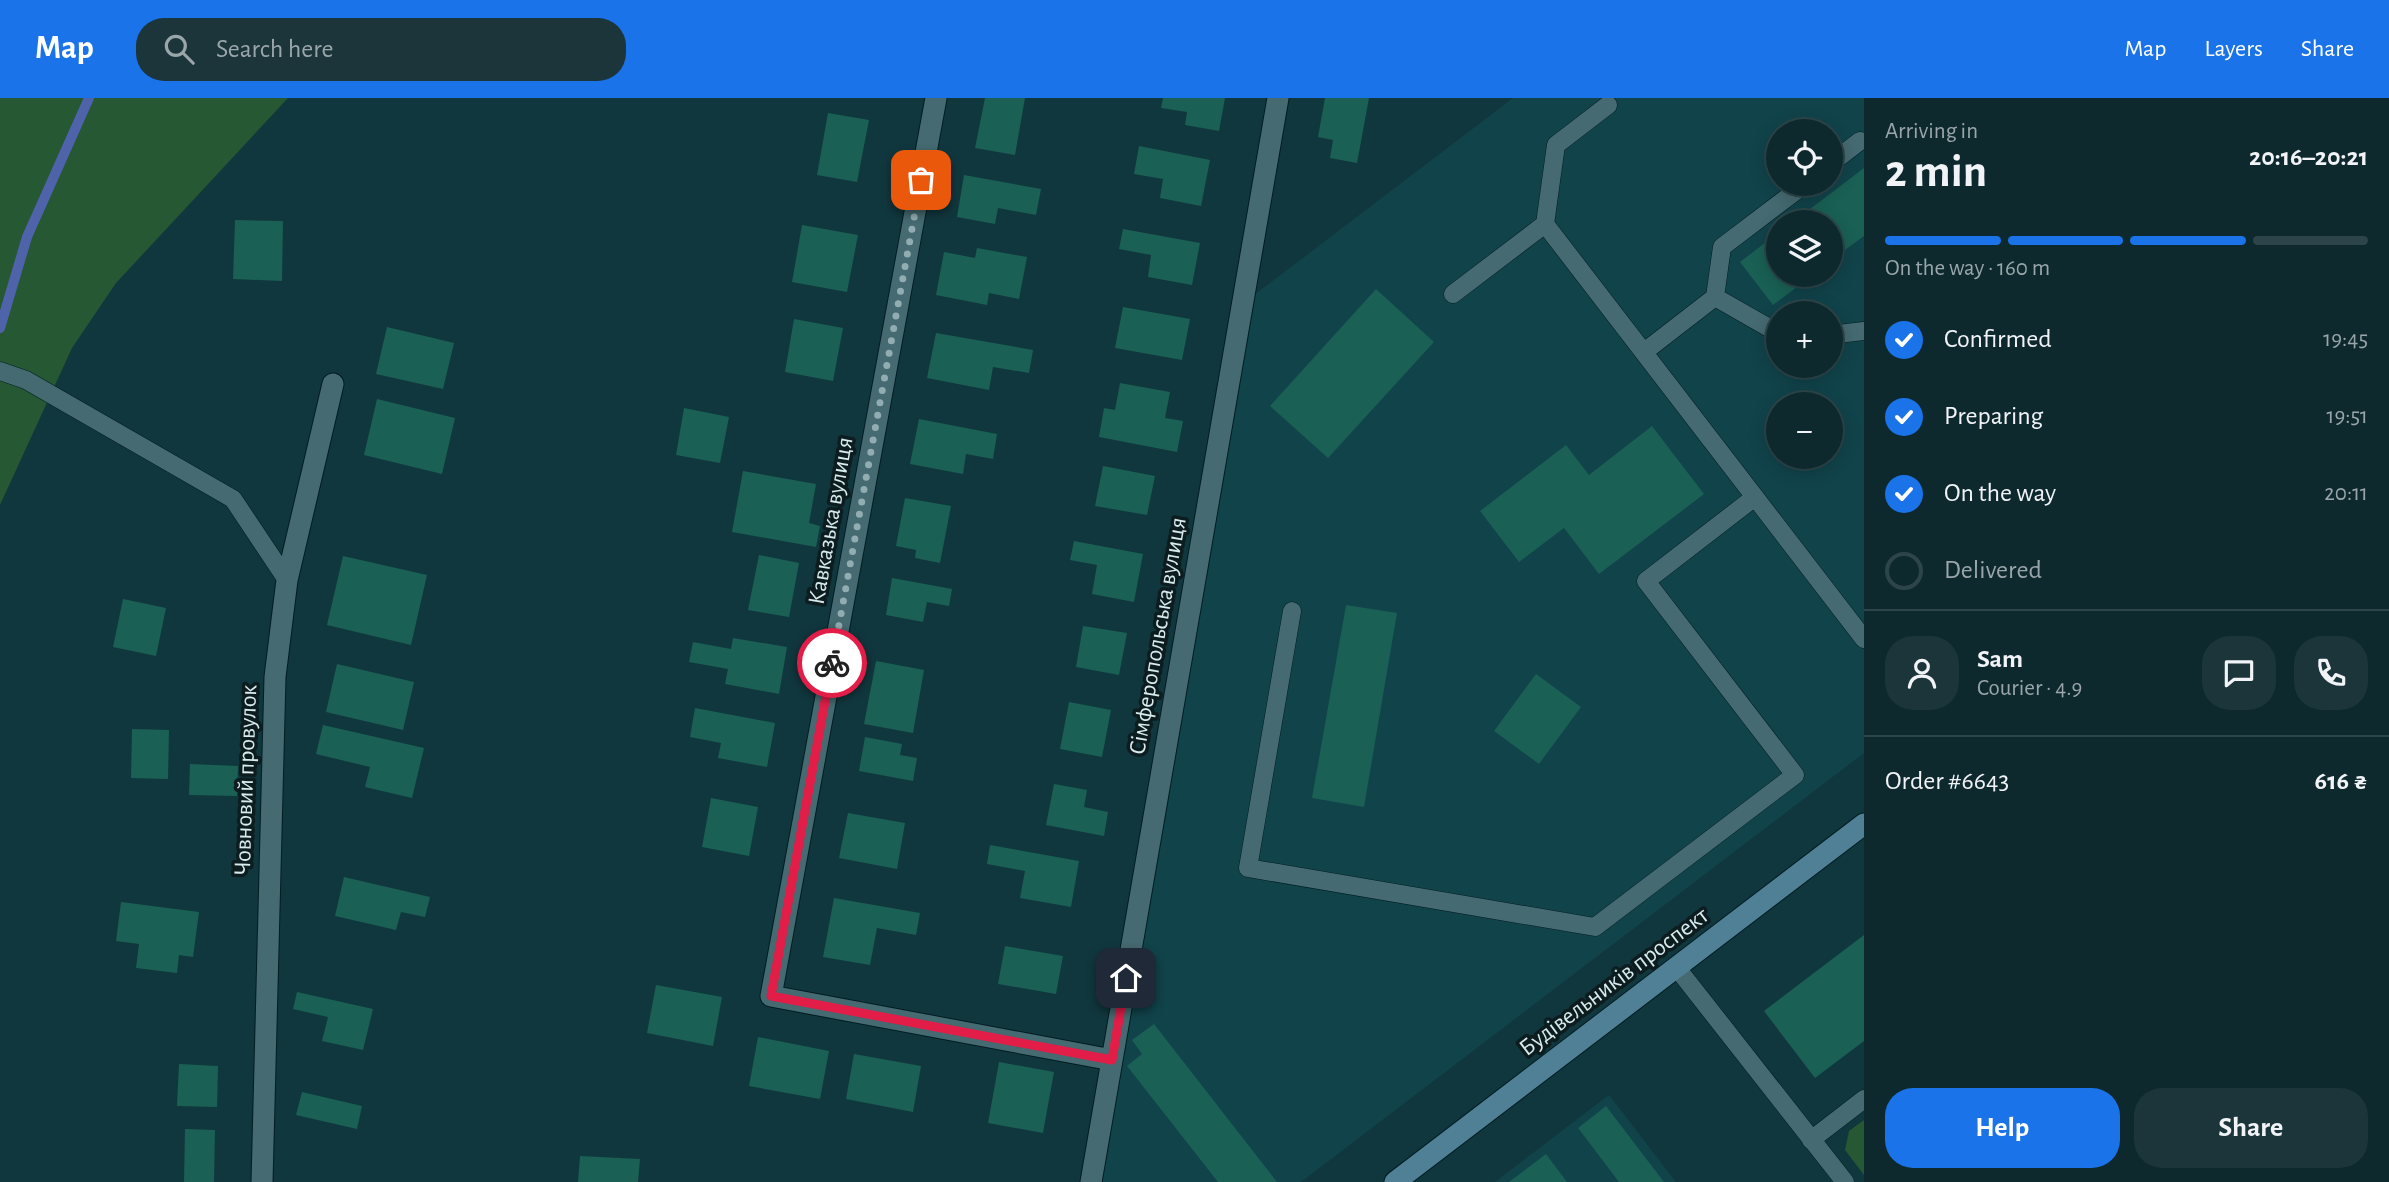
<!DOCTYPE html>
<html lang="en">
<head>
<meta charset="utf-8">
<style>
  body { margin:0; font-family:"Alegreya Sans",sans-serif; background:#1b353a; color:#f1f3f6; height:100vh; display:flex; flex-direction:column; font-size:26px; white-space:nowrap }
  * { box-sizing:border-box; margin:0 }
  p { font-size:23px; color:#9aa6aa }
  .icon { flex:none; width:38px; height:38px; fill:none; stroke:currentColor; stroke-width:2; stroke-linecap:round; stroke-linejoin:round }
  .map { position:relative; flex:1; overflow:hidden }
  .sheet { display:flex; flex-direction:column; background:#0d292e; width:525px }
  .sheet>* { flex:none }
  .fabs { position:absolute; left:1766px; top:21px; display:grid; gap:14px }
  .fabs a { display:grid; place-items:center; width:77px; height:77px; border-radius:50%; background:#0d292e; box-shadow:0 4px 18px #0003,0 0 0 2px #2d454a; font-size:35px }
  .pin { position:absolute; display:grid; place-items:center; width:60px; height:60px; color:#fff; margin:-30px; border-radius:14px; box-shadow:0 4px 10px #0006 }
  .courier { position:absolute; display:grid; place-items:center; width:70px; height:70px; margin:-35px; border:5px solid #e11d48; border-radius:50%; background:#fff; color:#222; box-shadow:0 2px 9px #0007 }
  .head em { font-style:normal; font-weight:600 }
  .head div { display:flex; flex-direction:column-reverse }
  .head { display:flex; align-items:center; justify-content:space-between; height:119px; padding:0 21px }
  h1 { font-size:46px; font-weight:600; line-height:52px }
  .bar { display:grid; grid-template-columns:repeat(4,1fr); gap:10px 7px; align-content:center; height:84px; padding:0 21px }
  .bar i { height:9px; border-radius:5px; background:#2d454a }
  .bar .on { background:#1a73e8 }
  .bar p { grid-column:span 4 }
  .line { display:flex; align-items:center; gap:18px; padding:0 21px; border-top:2px solid #2d454a }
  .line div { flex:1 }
  .round { display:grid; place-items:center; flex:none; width:74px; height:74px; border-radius:28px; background:#1b353a }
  ol { padding:0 21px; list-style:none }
  li { display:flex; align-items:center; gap:21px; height:77px }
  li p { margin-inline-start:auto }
  li .icon { padding:7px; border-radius:50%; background:#1a73e8; color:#fff; stroke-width:4 }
  li:last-child { color:#9aa6aa }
  li i { width:38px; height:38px; border:4px solid #2d454a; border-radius:50% }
  .cta { display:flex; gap:14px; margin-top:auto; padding:14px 21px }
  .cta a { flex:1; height:80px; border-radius:28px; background:#1a73e8; color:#fff; font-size:28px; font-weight:600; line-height:80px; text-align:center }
  .cta a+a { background:#1b353a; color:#f1f3f6 }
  header { display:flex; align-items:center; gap:42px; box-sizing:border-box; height:98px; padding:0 35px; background:#1a73e8; color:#fff }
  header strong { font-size:33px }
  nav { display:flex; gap:38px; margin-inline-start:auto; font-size:24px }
  .search { width:490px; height:63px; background:#1b353a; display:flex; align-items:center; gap:18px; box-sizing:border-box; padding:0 24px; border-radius:28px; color:#9aa6aa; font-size:26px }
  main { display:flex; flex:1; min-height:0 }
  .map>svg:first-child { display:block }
  .built { fill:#11434b; fill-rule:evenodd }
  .green { fill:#255833 }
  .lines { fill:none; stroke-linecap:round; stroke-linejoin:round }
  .stream { stroke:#4f63ab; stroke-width:10 }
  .building { fill:#1a6054 }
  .lane-casing { stroke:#021d22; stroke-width:19 }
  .street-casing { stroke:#021d22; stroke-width:23 }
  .secondary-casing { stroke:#021d22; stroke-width:23 }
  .lane { stroke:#456a71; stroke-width:18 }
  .street { stroke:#456a71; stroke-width:21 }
  .secondary { stroke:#508095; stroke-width:21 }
  .done { stroke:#92adb1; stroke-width:7; stroke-dasharray:0 12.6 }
  .route { stroke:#e11d48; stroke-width:9 }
  .labels { text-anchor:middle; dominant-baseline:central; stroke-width:7; stroke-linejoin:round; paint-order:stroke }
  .street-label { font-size:24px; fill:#d8ecef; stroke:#0d1c1f }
</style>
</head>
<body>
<header>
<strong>Map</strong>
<div class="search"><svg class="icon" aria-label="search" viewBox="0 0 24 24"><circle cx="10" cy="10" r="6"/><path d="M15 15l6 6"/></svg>Search here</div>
<nav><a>Map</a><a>Layers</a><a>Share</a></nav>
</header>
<main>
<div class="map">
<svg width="1864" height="1084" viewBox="0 0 1864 1084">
  <rect width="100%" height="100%" fill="#11373e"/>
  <path class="built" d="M 1513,0 L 1864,0 L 1864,655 L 1301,1084 L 1101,1084 L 1253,198 ZM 1778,33 L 1830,33 L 1830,86 L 1778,86 ZM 1778,124 L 1830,124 L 1830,177 L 1778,177 ZM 1778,215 L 1830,215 L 1830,268 L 1778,268 ZM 1778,306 L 1830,306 L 1830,359 L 1778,359 Z
    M 1609,997 L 1676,1084 L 1495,1084 Z"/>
  <path class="green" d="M 0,0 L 288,0 L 116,185 L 72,250 L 0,407 Z
    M 1864,1022 L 1864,1077 L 1845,1052 L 1849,1033 Z"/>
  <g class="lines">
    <path class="stream" d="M 0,230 L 27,139 L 89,0"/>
  </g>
  <path class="building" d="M 985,0 L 1025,0 L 1015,57 L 975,50 Z
    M 1163,0 L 1225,0 L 1219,33 L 1185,27 L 1187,14 L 1161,10 Z
    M 1325,0 L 1369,0 L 1357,65 L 1330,60 L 1333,42 L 1318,39 Z
    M 828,15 L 869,22 L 857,84 L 817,77 Z
    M 1139,48 L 1210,62 L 1201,108 L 1160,100 L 1163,81 L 1134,76 Z
    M 1864,70 L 1864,138 L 1830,163 L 1830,124 L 1793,124 Z
    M 964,77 L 1041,91 L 1036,117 L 998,110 L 995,126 L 957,119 Z
    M 235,122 L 283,123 L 282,183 L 233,181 Z
    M 802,127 L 858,137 L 847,194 L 792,184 Z
    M 1123,131 L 1200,145 L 1192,187 L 1148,179 L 1151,157 L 1119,151 Z
    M 1778,135 L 1778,177 L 1813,177 L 1773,207 L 1740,164 Z
    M 977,150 L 1027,159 L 1019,201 L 989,195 L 987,207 L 936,197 L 944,154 L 975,160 Z
    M 1376,191 L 1434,244 L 1328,360 L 1270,308 Z
    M 1123,209 L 1190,221 L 1182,262 L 1115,250 Z
    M 794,221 L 843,230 L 833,283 L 785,274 Z
    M 387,229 L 454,245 L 443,291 L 376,276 Z
    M 936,235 L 1033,252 L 1029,275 L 993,269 L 989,292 L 927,280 Z
    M 1120,285 L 1170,294 L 1165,320 L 1183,323 L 1177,354 L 1099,339 L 1104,310 L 1115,312 Z
    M 377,301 L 455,320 L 442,376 L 364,357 Z
    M 684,310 L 729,319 L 720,365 L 676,357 Z
    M 919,321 L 997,336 L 993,361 L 966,356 L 963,376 L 910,366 Z
    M 1652,328 L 1704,396 L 1599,476 L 1564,430 L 1519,464 L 1480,413 L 1566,347 L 1589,377 Z
    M 1103,368 L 1155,378 L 1147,417 L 1095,408 Z
    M 743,373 L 816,386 L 809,425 L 820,428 L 816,449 L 732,434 Z
    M 905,400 L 951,408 L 940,465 L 915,460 L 916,452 L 896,448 Z
    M 1074,443 L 1143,456 L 1134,504 L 1092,496 L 1097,467 L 1070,462 Z
    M 759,457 L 799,465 L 789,519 L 748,512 Z
    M 343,458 L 427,477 L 411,547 L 327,527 Z
    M 892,480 L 952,491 L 949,508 L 927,504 L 923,524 L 886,517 Z
    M 123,501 L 166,510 L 156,558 L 113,549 Z
    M 1346,507 L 1397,515 L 1364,709 L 1312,700 Z
    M 1083,528 L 1127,535 L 1119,577 L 1076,569 Z
    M 733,540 L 787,549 L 779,596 L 725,586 L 728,571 L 689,564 L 693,544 L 731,551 Z
    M 876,563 L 924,572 L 913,635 L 864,626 Z
    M 337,566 L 414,584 L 403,632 L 326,614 Z
    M 1536,576 L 1581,609 L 1539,666 L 1494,633 Z
    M 1069,604 L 1111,612 L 1102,659 L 1060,651 Z
    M 695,610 L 775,625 L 767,669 L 718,660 L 721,645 L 690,639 Z
    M 323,627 L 424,650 L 412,700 L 365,689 L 370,669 L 316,656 Z
    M 132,631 L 169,632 L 168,681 L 131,680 Z
    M 865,639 L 902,646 L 900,657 L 917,660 L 913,683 L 859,673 Z
    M 190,666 L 238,668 L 237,698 L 189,697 Z
    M 1054,686 L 1087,692 L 1084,709 L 1108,714 L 1104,738 L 1046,727 Z
    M 711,700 L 758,709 L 749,758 L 702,749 Z
    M 848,715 L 905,725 L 897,771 L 839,760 Z
    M 990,747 L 1079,763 L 1071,809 L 1020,800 L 1025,773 L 987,766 Z
    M 344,779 L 430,799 L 425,819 L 401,814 L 396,832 L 335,818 Z
    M 834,800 L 920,815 L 916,837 L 877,830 L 870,867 L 823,859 Z
    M 121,804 L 199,814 L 193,859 L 179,857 L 177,875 L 136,870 L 139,846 L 116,843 Z
    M 1864,837 L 1864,943 L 1815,980 L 1764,913 Z
    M 1005,848 L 1063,858 L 1056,896 L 998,886 Z
    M 656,887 L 722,899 L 713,948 L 647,935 Z
    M 297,894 L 373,911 L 363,952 L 322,943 L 328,919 L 293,911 Z
    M 1154,926 L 1277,1084 L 1218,1084 L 1127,968 L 1142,956 L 1132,942 Z
    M 758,939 L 829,953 L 820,1001 L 749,988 Z
    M 854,956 L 921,968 L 913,1014 L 846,1001 Z
    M 999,964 L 1054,974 L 1043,1035 L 988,1025 Z
    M 179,966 L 218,968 L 217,1009 L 177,1008 Z
    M 302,994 L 362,1008 L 357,1031 L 296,1017 Z
    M 1606,1008 L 1664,1084 L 1619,1084 L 1578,1030 Z
    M 185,1031 L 215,1032 L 214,1084 L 184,1084 Z
    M 1546,1056 L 1567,1084 L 1509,1084 Z
    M 580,1058 L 640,1061 L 638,1084 L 578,1084 Z"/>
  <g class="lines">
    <g class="lane-casing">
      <path id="lane" d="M 1830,66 L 1860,43
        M 1545,126 L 1864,541
        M 1453,196 L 1545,126 L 1556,47 L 1608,7
        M 1715,199 L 1778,235
        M 1830,237 L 1864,233
        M 1644,254 L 1715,199 L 1722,149 L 1805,86
        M 0,273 L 26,282 L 233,401 L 287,482
        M 1292,513 L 1248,770 L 1595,829 L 1795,677 L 1646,483 L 1755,399
        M 1677,870 L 1845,1084
        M 1811,1042 L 1864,1001"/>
    </g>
    <g class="street-casing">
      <path id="street" d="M 936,0 L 771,898 L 1112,962
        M 262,1084 L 275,579 L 287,482 L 333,286
        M 1091,1084 L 1278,0"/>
    </g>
    <g class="secondary-casing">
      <path id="secondary" d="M 1395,1084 L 1864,726"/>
    </g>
    <use href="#lane" class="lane"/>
    <use href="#street" class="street"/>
    <use href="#secondary" class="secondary"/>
  </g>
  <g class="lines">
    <path class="done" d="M 832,565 L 921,82"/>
    <path class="route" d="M 832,565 L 771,898 L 1112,962 L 1126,880"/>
  </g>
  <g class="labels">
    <g class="street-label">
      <text transform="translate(831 423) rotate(-80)">Кавказька вулиця</text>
      <text transform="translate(1158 538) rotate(-80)">Сімферопольська вулиця</text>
      <text transform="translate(246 682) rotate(-88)">Човновий провулок</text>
      <text transform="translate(1614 884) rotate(-37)">Будівельників проспект</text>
    </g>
  </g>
</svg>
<div class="fabs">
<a><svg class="icon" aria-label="locate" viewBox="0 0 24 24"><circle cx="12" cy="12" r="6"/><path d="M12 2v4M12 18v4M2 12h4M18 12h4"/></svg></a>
<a><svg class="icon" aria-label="layers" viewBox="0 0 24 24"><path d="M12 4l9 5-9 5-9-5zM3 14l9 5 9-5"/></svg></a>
<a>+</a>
<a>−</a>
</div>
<div class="pin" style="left:921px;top:82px;background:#ea580c"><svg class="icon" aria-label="bag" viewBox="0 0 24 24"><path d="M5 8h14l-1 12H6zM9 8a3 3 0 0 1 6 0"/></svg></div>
<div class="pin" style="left:1126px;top:880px;background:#1f2937"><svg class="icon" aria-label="home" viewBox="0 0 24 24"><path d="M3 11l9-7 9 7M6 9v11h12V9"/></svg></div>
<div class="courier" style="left:832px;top:565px"><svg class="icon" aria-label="bike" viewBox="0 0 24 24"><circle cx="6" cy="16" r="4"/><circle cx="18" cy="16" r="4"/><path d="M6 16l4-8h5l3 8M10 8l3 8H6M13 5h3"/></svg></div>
</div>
<section class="sheet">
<div class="head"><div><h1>2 min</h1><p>Arriving in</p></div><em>20:16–20:21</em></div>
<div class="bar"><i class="on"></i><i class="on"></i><i class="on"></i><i></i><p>On the way · 160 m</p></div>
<ol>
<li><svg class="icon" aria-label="check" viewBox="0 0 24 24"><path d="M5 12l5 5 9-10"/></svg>Confirmed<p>19:45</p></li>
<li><svg class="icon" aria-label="check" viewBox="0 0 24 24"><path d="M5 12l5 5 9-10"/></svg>Preparing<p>19:51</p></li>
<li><svg class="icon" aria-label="check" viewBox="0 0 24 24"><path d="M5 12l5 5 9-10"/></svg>On the way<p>20:11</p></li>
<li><i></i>Delivered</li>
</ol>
<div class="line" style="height:126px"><a class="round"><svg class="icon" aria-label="person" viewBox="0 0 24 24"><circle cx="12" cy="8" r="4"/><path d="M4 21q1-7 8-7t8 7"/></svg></a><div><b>Sam</b><p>Courier · 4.9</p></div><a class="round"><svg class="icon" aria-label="chat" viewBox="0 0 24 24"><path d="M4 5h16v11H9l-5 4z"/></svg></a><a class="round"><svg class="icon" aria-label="phone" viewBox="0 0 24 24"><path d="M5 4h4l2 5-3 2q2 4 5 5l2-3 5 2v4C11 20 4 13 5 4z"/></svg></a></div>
<div class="line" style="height:91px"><div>Order #6643</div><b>616 ₴</b></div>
<div class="cta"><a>Help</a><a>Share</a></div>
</section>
</main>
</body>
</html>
